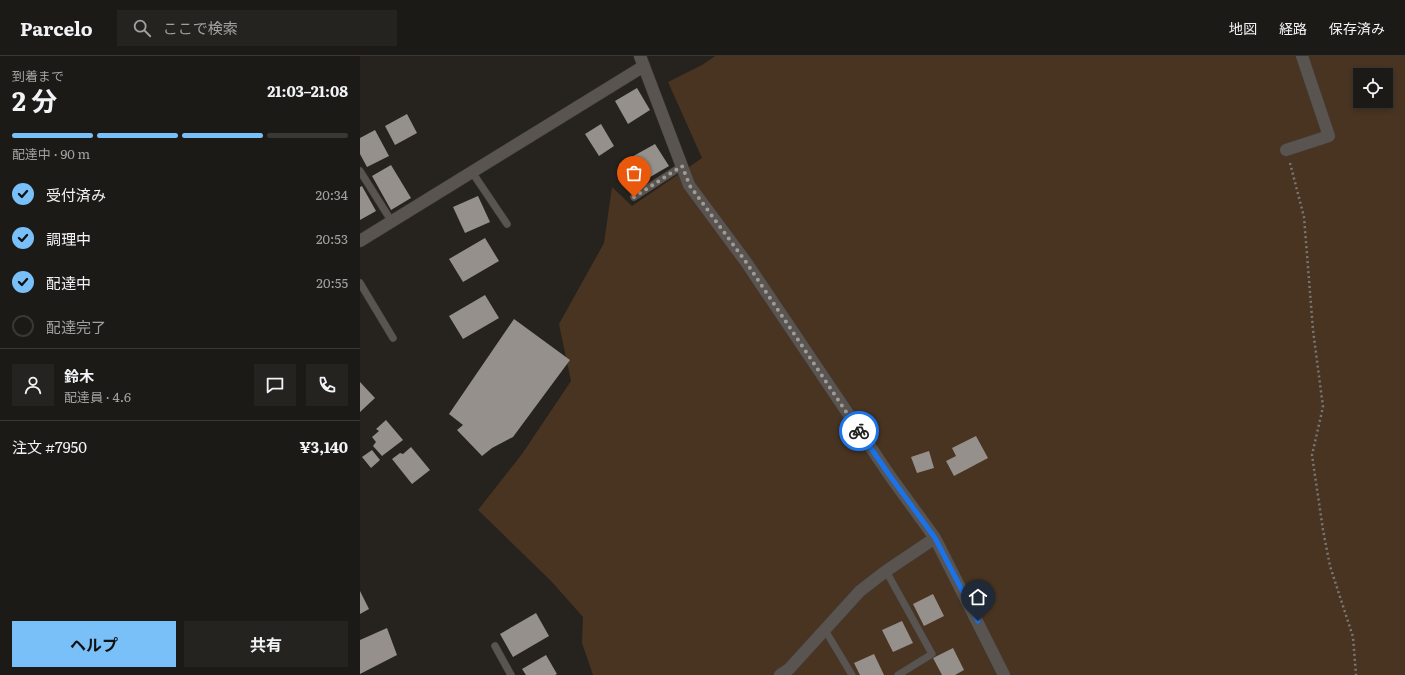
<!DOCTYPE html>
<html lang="ja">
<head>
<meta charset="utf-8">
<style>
  body { margin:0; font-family:Literata,"Noto Sans JP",serif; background:#25231f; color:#f1f3f6; height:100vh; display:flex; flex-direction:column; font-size:15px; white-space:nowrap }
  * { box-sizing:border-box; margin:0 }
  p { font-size:13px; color:#a0a1a1 }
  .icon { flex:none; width:22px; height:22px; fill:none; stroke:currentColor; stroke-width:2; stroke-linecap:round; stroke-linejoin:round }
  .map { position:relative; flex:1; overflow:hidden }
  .sheet { display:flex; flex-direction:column; background:#1c1a16; width:360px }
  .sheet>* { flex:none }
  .fabs { position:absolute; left:993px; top:12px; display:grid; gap:8px }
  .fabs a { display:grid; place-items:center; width:40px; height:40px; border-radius:0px; background:#1c1a16; box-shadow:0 2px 6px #0003,0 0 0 1px #3a3835; font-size:20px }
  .pin { position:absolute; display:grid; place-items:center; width:34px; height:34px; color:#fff; margin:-41px -17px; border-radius:50% 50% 50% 0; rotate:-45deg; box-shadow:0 0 4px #0007 }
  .pin .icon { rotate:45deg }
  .courier { position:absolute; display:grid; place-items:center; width:40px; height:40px; margin:-20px; border:3px solid #1a73e8; border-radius:50%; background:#fff; color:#222; box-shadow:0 1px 5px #0007 }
  .overview em { font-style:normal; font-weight:700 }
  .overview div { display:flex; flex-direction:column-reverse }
  .overview { display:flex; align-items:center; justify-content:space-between; height:68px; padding:0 12px }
  h1 { font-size:26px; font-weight:700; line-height:30px }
  .bar { display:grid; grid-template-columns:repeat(4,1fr); gap:6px 4px; align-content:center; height:48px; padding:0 12px }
  .bar i { height:5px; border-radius:3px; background:#3a3835 }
  .bar .selected { background:#79bff8 }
  .bar p { grid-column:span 4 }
  .line { display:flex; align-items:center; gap:10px; padding:0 12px; border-top:1px solid #3a3835 }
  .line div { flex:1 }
  .round { display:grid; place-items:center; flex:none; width:42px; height:42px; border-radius:0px; background:#25231f }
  ol { padding:0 12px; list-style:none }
  li { display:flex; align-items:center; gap:12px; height:44px }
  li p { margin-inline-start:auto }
  li .icon { padding:4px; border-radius:50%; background:#79bff8; color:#111; stroke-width:4 }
  li:last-child { color:#a0a1a1 }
  li i { width:22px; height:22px; border:2px solid #3a3835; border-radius:50% }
  .button { display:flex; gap:8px; margin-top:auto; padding:8px 12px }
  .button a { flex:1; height:46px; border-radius:0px; background:#79bff8; color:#111; font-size:16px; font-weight:700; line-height:46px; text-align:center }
  .button a+a { background:#25231f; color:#f1f3f6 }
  header { display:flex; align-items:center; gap:24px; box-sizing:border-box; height:56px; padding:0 20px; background:#1c1a16; border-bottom:1px solid #3a3835 }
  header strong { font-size:19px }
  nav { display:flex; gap:22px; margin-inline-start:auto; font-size:14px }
  .search { width:280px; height:36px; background:#25231f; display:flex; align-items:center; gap:10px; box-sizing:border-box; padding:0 14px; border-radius:0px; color:#a0a1a1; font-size:15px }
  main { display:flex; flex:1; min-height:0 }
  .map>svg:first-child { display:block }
  .green { fill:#483421; fill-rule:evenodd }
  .building { fill:#95908b }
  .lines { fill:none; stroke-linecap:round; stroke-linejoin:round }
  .service-casing { stroke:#413d3a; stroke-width:8 }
  .minor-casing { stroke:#413d3a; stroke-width:13 }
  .path { stroke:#7a7673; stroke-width:2.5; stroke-dasharray:2 3; stroke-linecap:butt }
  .service { stroke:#59544f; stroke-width:7 }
  .minor { stroke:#59544f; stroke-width:12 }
  .done { stroke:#9f9c98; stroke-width:4; stroke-dasharray:0 7.2 }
  .route { stroke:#1a73e8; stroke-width:5 }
</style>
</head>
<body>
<header>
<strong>Parcelo</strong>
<div class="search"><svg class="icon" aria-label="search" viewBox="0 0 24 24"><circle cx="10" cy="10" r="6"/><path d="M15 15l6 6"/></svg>ここで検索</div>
<nav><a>地図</a><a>経路</a><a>保存済み</a></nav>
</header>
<main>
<section class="sheet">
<div class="overview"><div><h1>2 分</h1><p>到着まで</p></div><em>21:03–21:08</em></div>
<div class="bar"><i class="selected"></i><i class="selected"></i><i class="selected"></i><i></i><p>配達中 · 90 m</p></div>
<ol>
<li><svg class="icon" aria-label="check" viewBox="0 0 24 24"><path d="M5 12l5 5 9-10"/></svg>受付済み<p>20:34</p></li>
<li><svg class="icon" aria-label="check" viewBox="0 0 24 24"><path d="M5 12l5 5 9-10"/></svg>調理中<p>20:53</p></li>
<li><svg class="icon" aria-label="check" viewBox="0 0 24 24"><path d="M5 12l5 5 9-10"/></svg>配達中<p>20:55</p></li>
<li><i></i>配達完了</li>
</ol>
<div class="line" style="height:72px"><a class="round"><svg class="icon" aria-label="person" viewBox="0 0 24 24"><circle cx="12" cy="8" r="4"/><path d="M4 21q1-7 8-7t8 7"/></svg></a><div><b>鈴木</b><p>配達員 · 4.6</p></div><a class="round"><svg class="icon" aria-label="chat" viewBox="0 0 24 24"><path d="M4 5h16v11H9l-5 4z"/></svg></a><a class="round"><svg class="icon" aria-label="phone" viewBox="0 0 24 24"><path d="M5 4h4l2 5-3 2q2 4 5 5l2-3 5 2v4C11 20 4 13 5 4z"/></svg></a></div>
<div class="line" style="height:52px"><div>注文 #7950</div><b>¥3,140</b></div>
<div class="button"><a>ヘルプ</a><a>共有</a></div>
</section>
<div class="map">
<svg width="1045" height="619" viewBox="0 0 1045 619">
  <rect width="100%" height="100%" fill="#26221e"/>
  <path class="green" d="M 355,0 L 1045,0 L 1045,619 L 233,619 L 222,587 L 223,561 L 191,525 L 118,454 L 162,398 L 211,325 L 199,268 L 244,187 L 252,131 L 272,150 L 342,102 L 308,26 L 342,9 ZM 1000,19 L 1026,19 L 1026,45 L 1000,45 Z"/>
  <path class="building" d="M 277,32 L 290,54 L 268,68 L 255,45 Z
    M 47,58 L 57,77 L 35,89 L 25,70 Z
    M 241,68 L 254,90 L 239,100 L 225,78 Z
    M 15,74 L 29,100 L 7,111 L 0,98 L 0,82 Z
    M 295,88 L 309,110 L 273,131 L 259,108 Z
    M 31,109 L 51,142 L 31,154 L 12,120 Z
    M 2,130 L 16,155 L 0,164 L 0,131 Z
    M 118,140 L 130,166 L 105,177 L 93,151 Z
    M 125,182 L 139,205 L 103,226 L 89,203 Z
    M 125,239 L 139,262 L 103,283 L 89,260 Z
    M 154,263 L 210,304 L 153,381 L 132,392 L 122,400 L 97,374 L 103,369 L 89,358 Z
    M 0,326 L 15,342 L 0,356 Z
    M 26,364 L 43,384 L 22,400 L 13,390 L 16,386 L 12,381 L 19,375 L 16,373 Z
    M 616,380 L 628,402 L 594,420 L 586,405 L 596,400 L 592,392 Z
    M 51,391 L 70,414 L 52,428 L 32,403 L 40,397 L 43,398 Z
    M 12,394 L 20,404 L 11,412 L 2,401 Z
    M 569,395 L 574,412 L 557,417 L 551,401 Z
    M 0,535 L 9,553 L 0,558 Z
    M 573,538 L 584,560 L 564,570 L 553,548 Z
    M 176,557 L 189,580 L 153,601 L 140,578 Z
    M 542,565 L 553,587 L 533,596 L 522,574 Z
    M 27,572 L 37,599 L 0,618 L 0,584 Z
    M 593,592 L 604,614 L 595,619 L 582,619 L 573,602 Z
    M 514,598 L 524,619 L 500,619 L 494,607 Z
    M 186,599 L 197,618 L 195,619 L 166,619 L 162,613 Z"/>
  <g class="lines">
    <g class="service-casing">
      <path id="service" d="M 0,115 L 32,166
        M 112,116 L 147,168
        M 274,141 L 322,110
        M 0,227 L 33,282
        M 526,515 L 572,598 L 538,619
        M 465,574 L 492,619
        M 135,590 L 151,619"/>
    </g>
    <g class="minor-casing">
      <path id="minor" d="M 280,0 L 329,129 L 386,206 L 530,420 L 575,482 L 644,619
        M 926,94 L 969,80 L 942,0
        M 0,185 L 284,10
        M 420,619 L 429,613 L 500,535 L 526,515 L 575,482"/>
    </g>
    <path class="path" d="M 930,107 L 944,161 L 953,274 L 963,351 L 952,399 L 963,474 L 970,510 L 993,581 L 996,619"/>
    <use href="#service" class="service"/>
    <use href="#minor" class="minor"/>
  </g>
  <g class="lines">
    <path class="done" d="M 274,141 L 322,110 L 330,130 L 386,206 L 499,375"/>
    <path class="route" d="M 499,375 L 530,420 L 575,482 L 618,565"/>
  </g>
</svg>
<div class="fabs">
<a><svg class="icon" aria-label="locate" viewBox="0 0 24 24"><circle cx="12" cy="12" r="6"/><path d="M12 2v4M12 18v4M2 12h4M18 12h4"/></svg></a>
</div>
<div class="pin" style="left:274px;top:141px;background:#ea580c"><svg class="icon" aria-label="bag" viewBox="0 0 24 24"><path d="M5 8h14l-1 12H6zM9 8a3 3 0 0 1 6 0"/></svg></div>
<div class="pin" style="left:618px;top:565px;background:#1f2937"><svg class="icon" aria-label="home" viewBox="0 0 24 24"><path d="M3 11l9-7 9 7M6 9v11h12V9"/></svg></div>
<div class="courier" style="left:499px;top:375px"><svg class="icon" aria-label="bike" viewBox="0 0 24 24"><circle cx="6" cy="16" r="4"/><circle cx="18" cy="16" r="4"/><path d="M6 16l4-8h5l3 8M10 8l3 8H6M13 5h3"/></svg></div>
</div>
</main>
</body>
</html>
